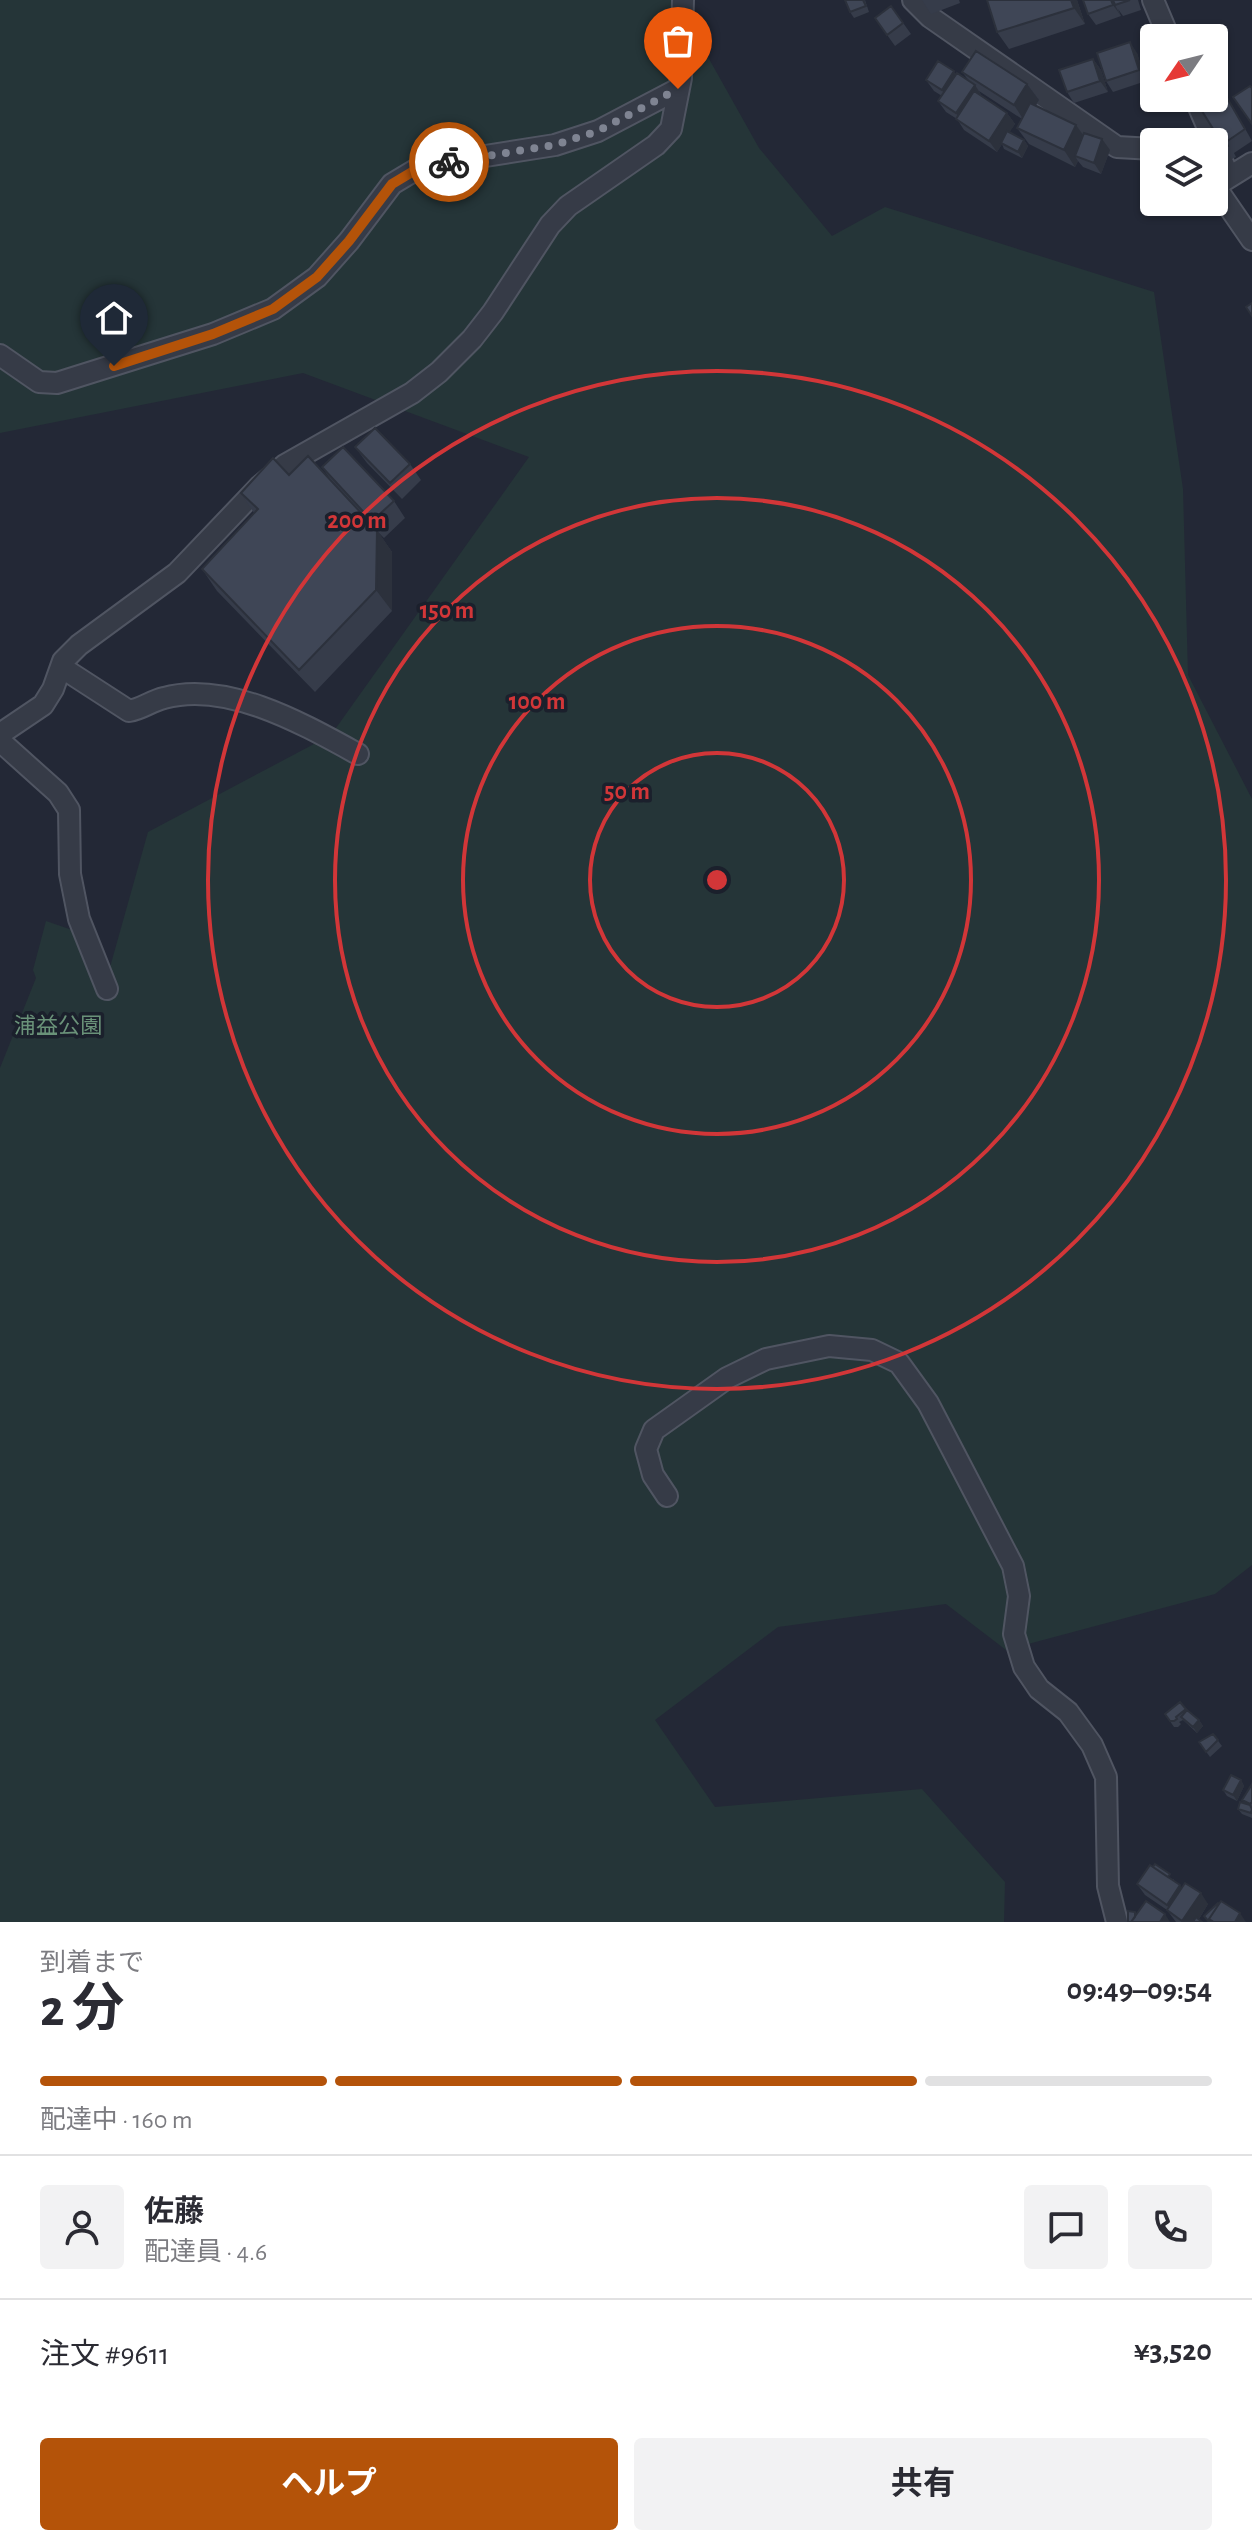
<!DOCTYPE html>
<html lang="ja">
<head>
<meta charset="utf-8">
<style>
  body { margin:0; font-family:"Alegreya Sans","Noto Sans JP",sans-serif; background:#f2f2f3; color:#2b2b33; height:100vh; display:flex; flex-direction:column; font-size:30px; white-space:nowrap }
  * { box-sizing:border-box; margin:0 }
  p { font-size:26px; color:#7c7c81 }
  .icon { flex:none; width:44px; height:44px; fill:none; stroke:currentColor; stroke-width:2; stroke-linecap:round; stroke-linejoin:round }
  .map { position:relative; height:1922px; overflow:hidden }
  .drawer { display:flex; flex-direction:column; background:#fff; flex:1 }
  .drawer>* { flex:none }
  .needle { width:52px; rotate:235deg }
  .buttons { position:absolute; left:1140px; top:24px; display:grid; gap:16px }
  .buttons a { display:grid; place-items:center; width:88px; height:88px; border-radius:8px; background:#fff; box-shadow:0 2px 6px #0004; font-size:40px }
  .pin { position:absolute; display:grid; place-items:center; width:68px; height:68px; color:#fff; margin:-82px -34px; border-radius:50% 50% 50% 0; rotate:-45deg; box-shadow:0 0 8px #0007 }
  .pin .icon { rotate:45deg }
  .courier { position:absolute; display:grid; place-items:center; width:80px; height:80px; margin:-40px; border:6px solid #b45309; border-radius:50%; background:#fff; color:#222; box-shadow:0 2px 10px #0007 }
  .overview em { font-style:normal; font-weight:700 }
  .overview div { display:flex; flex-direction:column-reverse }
  .overview { display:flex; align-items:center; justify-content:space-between; height:136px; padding:0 40px }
  h1 { font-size:52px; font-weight:700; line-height:60px }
  .bar { display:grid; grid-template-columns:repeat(4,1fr); gap:12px 8px; align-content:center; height:96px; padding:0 40px }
  .bar i { height:10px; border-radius:6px; background:#e1e1e2 }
  .bar .current { background:#b45309 }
  .bar p { grid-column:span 4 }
  .line { display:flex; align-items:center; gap:20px; padding:0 40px; border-top:2px solid #e1e1e2 }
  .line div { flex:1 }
  .round { display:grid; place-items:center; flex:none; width:84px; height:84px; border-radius:8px; background:#f2f2f3 }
  .cta { display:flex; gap:16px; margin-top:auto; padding:16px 40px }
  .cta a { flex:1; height:92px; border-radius:8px; background:#b45309; color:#fff; font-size:32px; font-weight:700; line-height:92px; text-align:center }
  .cta a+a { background:#f2f2f3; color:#2b2b33 }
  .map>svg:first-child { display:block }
  .green { fill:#253538 }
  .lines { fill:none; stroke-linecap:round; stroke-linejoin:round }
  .minor-casing { stroke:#505562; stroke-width:24 }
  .minor { stroke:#363b47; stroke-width:20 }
  .wall { fill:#363c4a }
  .shaded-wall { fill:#2c313c }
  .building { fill:#3f4656; stroke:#2c313c; stroke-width:2 }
  .done { stroke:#7f8492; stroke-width:8; stroke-dasharray:0 14.4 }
  .route { stroke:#b45309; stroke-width:10 }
  .ring { fill:none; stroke:#d23638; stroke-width:4 }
  .labels { text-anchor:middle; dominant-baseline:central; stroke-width:7; stroke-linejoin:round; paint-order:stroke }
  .park-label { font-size:22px; fill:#6a9279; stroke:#1b202c }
  .centre { fill:#d23638; stroke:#1b202c; stroke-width:4 }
  .ring-label { font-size:24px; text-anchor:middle; font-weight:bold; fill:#d23638; stroke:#1b202c; stroke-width:7; stroke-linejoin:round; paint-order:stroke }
</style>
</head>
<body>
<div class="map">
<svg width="1252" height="1922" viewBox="0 0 1252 1922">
  <rect width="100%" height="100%" fill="#232836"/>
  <path class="green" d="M 0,0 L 676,0 L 759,148 L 832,236 L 885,207 L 1154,292 L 1183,489 L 1188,675 L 1252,799 L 1252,1565 L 1215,1594 L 1006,1650 L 946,1604 L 778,1627 L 655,1720 L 715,1807 L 922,1789 L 1005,1882 L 1004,1922 L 0,1922 L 0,1068 L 36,978 L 33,970 L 46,921 L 78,932 L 103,992 L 148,832 L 331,735 L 529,457 L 303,373 L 0,433 Z"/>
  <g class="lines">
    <g class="minor-casing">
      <path id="minor" d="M 913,0 L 930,17 L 1117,147 L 1154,149
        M 1153,0 L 1169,38
        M 1195,98 L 1214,142
        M 1214,142 L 1229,177
        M 1214,185 L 1252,240
        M 1215,186 L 1252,163
        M 0,355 L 39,382 L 57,383 L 213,334 L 273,309 L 317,277 L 349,241 L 392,184 L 422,166 L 555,145 L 598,131 L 678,89
        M 61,667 L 129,711 C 142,709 151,701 164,698 C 227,680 305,725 358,754
        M 0,734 L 43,705 L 53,689 L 63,661 L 79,645 L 177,573 L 259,487 L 285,465 L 412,393 L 439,372 L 472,339 L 493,312 L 550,225 L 568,206 L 656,145 L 671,129 L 681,78 L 683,0
        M 0,741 L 58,793 L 69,810 L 70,874 L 79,919 L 107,989
        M 667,1496 L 653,1475 L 646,1449 L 654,1430 L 727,1378 L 766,1359 L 829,1346 L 872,1350 L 899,1363 L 928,1403 L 1013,1566 L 1019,1596 L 1014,1634 L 1024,1667 L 1039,1689 L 1068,1712 L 1092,1745 L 1106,1777 L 1108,1886 L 1117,1922"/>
    </g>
    <use href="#minor" class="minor"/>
  </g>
  <path class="wall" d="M 865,0 L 869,12 L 854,18 L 850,12 Z
    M 922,0 L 959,0 L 960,3 L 931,14 Z
    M 1077,0 L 1085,24 L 1009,49 L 997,32 Z
    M 1083,0 L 1138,0 L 1141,10 L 1123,16 L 1118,9 L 1121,16 L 1096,25 L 1088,14 Z
    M 891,6 L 911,34 L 895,46 L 875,18 Z
    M 1137,53 L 1146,81 L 1113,92 L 1106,81 Z
    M 1093,59 L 1101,70 L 1108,92 L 1074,103 L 1067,92 Z
    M 1154,59 L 1154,81 L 1151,81 L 1148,76 Z
    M 962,72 L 1027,84 L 1039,100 L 1036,106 L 1110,150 L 1101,174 L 1083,167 L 1078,161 L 1075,167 L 1029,144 L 1017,128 L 1022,119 L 979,91 L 982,97 L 1007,113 L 1015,124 L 1009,132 L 1024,140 L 1028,146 L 1022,158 L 1004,149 L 1002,144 L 997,152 L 964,130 L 957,119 L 946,112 L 938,101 L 942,96 L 934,91 L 926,80 L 956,74 L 970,82 Z
    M 1233,107 L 1252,141 L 1234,153 L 1236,157 L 1232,159 L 1225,148 Z
    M 355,447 L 410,464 L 421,480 L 402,499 L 367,463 Z
    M 322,467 L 394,501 L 405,518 L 384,538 L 378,532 L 392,552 L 392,611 L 315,692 L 217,591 L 202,569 L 254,513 L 241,493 L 289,475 L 332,482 Z
    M 1180,1702 L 1187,1711 L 1199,1720 L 1203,1726 L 1197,1733 L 1183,1720 L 1179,1722 L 1181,1724 L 1178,1727 L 1174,1727 L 1165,1714 Z
    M 1213,1734 L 1222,1746 L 1210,1757 L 1199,1742 Z
    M 1241,1780 L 1244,1786 L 1237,1801 L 1227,1796 L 1223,1790 Z
    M 1252,1784 L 1252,1818 L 1242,1814 L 1238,1809 L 1246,1804 L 1242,1800 Z
    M 1174,1879 L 1173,1881 L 1182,1888 L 1208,1904 L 1199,1919 L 1202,1922 L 1176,1922 L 1167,1910 L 1145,1895 L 1137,1884 Z"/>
  <path class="shaded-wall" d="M 1071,0 L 1077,0 L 1085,24 L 1074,8 Z
    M 1111,0 L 1115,0 L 1115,5 L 1121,16 L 1113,5 Z
    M 1130,42 L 1137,53 L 1146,81 L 1139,70 Z
    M 1093,59 L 1101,70 L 1108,92 L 1100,81 Z
    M 954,71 L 962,82 L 950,101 L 942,90 Z
    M 1027,84 L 1039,100 L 1025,122 L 1014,105 Z
    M 975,85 L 982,96 L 964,124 L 956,113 Z
    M 1007,113 L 1015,124 L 997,152 L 989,141 Z
    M 1076,125 L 1088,142 L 1075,156 L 1078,161 L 1075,167 L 1064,150 Z
    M 1102,139 L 1110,150 L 1101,174 L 1094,163 Z
    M 1024,140 L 1028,146 L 1022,158 L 1018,152 Z
    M 377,530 L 392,552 L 392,611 L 376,590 Z
    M 1199,1720 L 1203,1726 L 1197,1733 L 1193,1727 Z
    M 1241,1780 L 1244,1786 L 1237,1801 L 1233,1795 Z
    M 1180,1885 L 1188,1896 L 1175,1916 L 1167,1905 Z
    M 1201,1893 L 1208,1904 L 1197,1922 L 1183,1922 L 1182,1921 Z
    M 1240,1913 L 1246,1922 L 1235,1922 Z
    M 1165,1914 L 1170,1922 L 1160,1922 Z"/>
  <path class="building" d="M 845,0 L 863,0 L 866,6 L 850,12 Z
    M 987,0 L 1071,0 L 1074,8 L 997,32 Z
    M 1083,0 L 1111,0 L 1113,5 L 1088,14 Z
    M 1113,0 L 1130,0 L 1115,5 Z
    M 891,6 L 903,23 L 887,35 L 875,18 Z
    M 1130,42 L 1139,70 L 1106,81 L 1097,53 Z
    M 976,51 L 1027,84 L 1014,105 L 962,72 Z
    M 1093,59 L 1100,81 L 1067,92 L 1059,70 Z
    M 1154,59 L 1154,74 L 1148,76 L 1143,62 Z
    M 938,61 L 954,71 L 942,90 L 926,80 Z
    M 957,73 L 975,85 L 956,113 L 938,101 Z
    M 1250,86 L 1252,88 L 1252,124 L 1233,97 Z
    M 974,91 L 1007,113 L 989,141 L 956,119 Z
    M 1226,96 L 1245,129 L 1226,142 L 1228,146 L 1225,148 L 1202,111 Z
    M 1030,103 L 1076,125 L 1064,150 L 1017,128 Z
    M 1007,131 L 1024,140 L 1018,152 L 1001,143 Z
    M 1084,133 L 1102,139 L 1094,163 L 1075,156 Z
    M 1252,303 L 1252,316 L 1246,307 Z
    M 375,428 L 410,464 L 390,483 L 355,447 Z
    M 343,447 L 394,501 L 372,521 L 322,467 Z
    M 308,456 L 377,530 L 376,590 L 299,670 L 202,569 L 258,509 L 241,493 L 273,458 L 289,475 Z
    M 1180,1702 L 1186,1709 L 1176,1717 L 1177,1719 L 1174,1721 L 1170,1721 L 1165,1714 Z
    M 1187,1710 L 1199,1720 L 1193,1727 L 1181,1717 Z
    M 1213,1734 L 1218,1740 L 1206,1752 L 1199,1742 Z
    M 1231,1775 L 1241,1780 L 1233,1795 L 1223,1790 Z
    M 1252,1784 L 1252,1802 L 1250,1804 L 1242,1800 Z
    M 1240,1802 L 1250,1805 L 1252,1809 L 1251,1813 L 1238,1809 Z
    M 1155,1864 L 1170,1874 L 1168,1877 L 1153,1867 Z
    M 1150,1865 L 1180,1885 L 1167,1905 L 1137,1884 Z
    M 1185,1883 L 1201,1893 L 1182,1921 L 1167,1910 Z
    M 1146,1901 L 1165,1914 L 1160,1922 L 1131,1922 Z
    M 1221,1901 L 1240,1913 L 1235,1922 L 1211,1922 L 1212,1921 L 1209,1919 Z
    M 1218,1903 L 1219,1904 L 1209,1919 L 1211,1922 L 1209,1922 L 1204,1916 Z
    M 1128,1911 L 1135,1912 L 1135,1917 L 1131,1922 L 1128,1922 Z
    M 1196,1917 L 1202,1922 L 1193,1922 Z"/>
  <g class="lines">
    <path class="done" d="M 449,162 L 555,145 L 598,131 L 678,89"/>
    <path class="route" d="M 114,366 L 213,334 L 273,309 L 317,277 L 349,241 L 392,184 L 422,166 L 449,162"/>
  </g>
  <g class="ring">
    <circle cx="717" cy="880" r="127"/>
    <circle cx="717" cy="880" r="254"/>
    <circle cx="717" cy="880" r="382"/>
    <circle cx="717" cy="880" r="509"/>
  </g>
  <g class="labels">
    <g class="park-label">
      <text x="58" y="1026">浦益公園</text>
    </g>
  </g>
  <circle cx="717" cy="880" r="12" class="centre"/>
  <g class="ring-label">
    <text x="357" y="528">200 m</text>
    <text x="447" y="618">150 m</text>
    <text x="537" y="709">100 m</text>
    <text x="627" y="799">50 m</text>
  </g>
</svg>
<div class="buttons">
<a><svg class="needle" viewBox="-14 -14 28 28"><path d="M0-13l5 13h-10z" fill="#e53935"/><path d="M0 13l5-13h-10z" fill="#7c7c81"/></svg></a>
<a><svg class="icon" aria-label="layers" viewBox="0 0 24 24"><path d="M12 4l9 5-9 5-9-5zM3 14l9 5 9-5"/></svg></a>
</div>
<div class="pin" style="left:678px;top:89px;background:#ea580c"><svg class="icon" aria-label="bag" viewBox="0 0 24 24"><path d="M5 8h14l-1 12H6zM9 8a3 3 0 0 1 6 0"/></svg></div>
<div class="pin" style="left:114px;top:366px;background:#1f2937"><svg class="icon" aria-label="home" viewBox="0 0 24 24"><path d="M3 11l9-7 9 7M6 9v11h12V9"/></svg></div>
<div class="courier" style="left:449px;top:162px"><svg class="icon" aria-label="bike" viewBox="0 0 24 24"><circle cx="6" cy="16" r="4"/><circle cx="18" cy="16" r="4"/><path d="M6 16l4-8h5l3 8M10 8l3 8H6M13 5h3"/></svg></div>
</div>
<section class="drawer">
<div class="overview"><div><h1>2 分</h1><p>到着まで</p></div><em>09:49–09:54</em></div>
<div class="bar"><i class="current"></i><i class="current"></i><i class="current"></i><i></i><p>配達中 · 160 m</p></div>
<div class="line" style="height:144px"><a class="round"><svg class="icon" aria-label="person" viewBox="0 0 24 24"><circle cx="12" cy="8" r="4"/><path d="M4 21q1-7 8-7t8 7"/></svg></a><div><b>佐藤</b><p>配達員 · 4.6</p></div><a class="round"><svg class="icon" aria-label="chat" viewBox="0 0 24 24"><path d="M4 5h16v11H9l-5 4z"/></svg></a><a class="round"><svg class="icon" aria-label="phone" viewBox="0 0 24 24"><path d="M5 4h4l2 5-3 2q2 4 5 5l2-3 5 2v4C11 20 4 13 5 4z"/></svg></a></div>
<div class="line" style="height:104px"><div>注文 #9611</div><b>¥3,520</b></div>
<div class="cta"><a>ヘルプ</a><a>共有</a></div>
</section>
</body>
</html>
